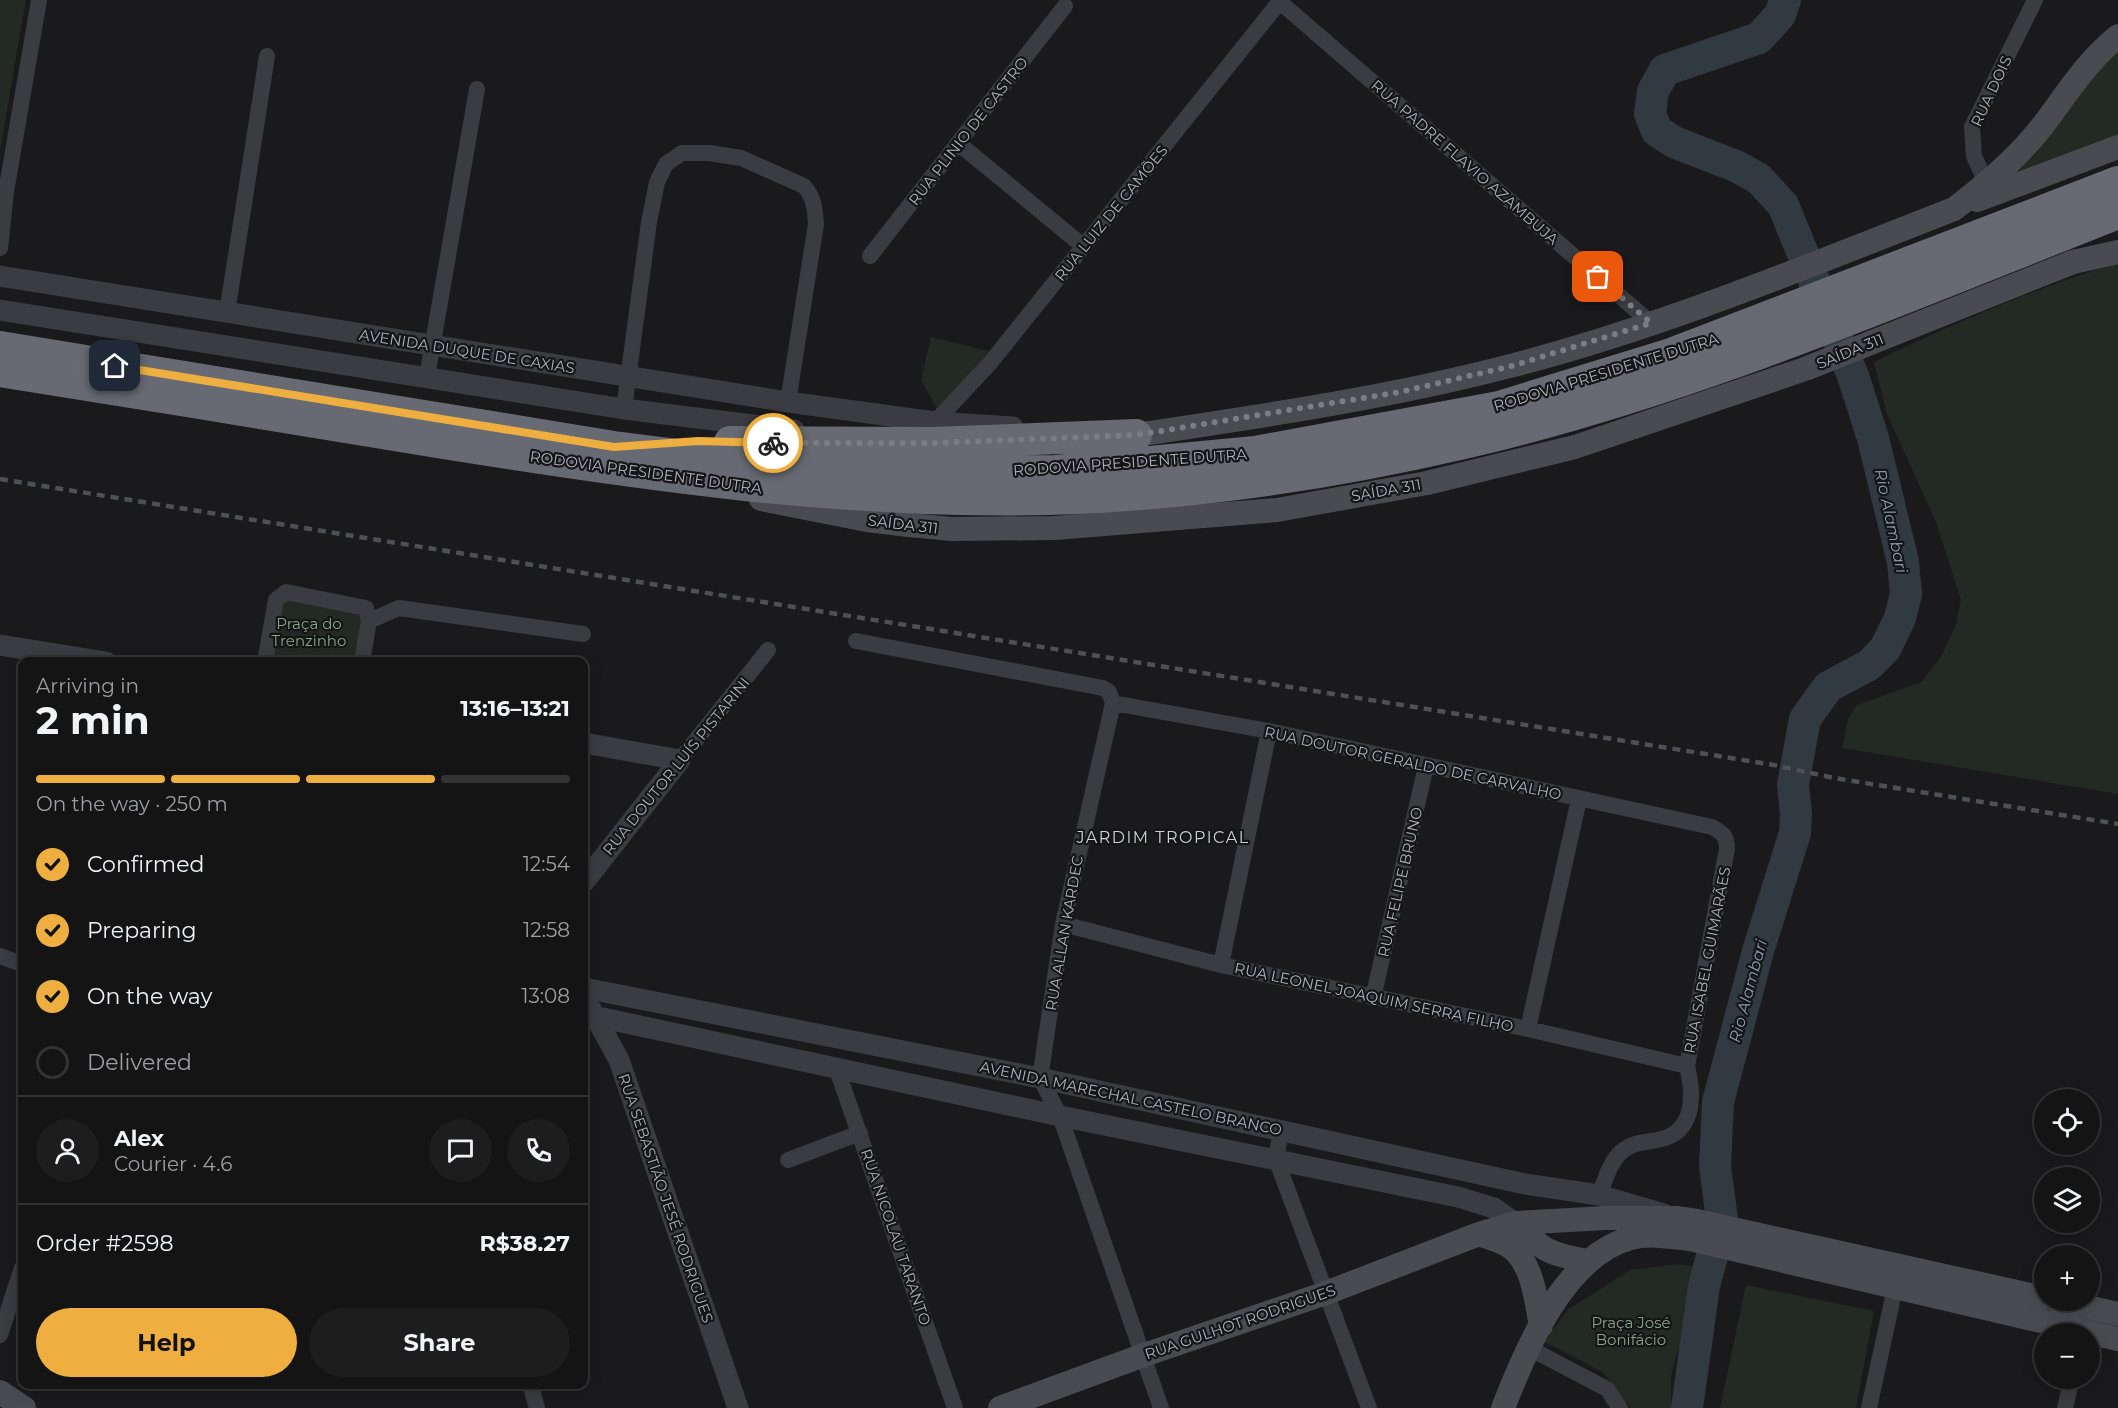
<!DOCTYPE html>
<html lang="en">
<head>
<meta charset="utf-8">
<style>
  body { margin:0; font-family:Montserrat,sans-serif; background:#1d1d1e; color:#f1f3f6; height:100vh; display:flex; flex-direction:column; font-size:22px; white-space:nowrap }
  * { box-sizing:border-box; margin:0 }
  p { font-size:20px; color:#9d9ea0 }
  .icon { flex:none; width:33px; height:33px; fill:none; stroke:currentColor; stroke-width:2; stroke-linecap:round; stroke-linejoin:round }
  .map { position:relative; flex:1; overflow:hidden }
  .sheet { position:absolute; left:18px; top:657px; width:570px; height:732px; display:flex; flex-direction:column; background:#141415; border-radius:12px; box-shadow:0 3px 15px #0003,0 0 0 2px #333334 }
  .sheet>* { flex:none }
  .fabs { position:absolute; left:2034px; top:1089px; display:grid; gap:12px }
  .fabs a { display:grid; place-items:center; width:66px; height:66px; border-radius:50%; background:#141415; box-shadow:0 3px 15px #0003,0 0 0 2px #333334; font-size:30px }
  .pin { position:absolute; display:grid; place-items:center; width:51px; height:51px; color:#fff; margin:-26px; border-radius:12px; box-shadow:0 3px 9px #0006 }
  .courier { position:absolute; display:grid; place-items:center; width:60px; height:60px; margin:-30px; border:4px solid #eeaf40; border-radius:50%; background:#fff; color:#222; box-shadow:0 2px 8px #0007 }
  .head em { font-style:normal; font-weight:700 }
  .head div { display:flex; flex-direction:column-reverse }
  .head { display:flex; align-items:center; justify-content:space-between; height:102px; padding:0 18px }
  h1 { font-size:39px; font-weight:700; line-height:45px }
  .bar { display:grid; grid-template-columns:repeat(4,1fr); gap:9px 6px; align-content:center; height:72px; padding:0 18px }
  .bar i { height:8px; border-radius:4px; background:#333334 }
  .bar .active { background:#eeaf40 }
  .bar p { grid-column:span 4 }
  .line { display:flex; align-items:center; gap:15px; padding:0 18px; border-top:2px solid #333334 }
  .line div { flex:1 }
  .round { display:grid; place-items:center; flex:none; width:63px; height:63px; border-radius:32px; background:#1d1d1e }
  ol { padding:0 18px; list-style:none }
  li { display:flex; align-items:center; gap:18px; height:66px }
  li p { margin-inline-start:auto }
  li .icon { padding:6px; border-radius:50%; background:#eeaf40; color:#111; stroke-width:4 }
  li:last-child { color:#9d9ea0 }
  li i { width:33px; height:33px; border:3px solid #333334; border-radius:50% }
  .cta { display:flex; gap:12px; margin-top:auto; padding:12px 18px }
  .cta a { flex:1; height:69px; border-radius:36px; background:#eeaf40; color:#111; font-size:24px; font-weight:700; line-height:69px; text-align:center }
  .cta a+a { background:#1d1d1e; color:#f1f3f6 }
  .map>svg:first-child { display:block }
  .green { fill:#222a23 }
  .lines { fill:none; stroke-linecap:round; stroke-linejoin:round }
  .river { stroke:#303a40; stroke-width:32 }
  .minor { stroke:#3b3c41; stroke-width:16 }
  .tertiary { stroke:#3b3c41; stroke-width:21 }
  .secondary { stroke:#494b51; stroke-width:24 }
  .motorway { stroke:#676a72; stroke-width:32 }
  .rail { stroke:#4e5056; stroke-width:4.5; stroke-dasharray:8 6; stroke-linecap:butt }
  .done { stroke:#7a7d83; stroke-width:6; stroke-dasharray:0 10.8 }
  .route { stroke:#eeaf40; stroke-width:8 }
  .labels { text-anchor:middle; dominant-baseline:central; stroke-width:4.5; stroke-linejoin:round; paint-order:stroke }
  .street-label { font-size:15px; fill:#adb2bb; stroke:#151517 }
  .park-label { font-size:15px; fill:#85a686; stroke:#151517 }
  .water-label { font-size:16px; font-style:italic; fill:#85a0b5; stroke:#151517 }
  .neighbourhood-label { font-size:16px; letter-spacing:1.5px; fill:#ced1d7; stroke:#151517 }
</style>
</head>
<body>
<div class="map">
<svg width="2118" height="1408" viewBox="0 0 2118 1408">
  <rect width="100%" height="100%" fill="#1a1a1c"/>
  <path class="green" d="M 0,0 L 26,0 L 0,151 Z
    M 2118,49 L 2118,137 L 2004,185 L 2035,154 L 2085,83 Z
    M 2118,263 L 2118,794 L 1842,748 L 1848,719 L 1857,705 L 1921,682 L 1941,657 L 1956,624 L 1961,600 L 1936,522 L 1887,414 L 1874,362 C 1952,324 2035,288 2118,263 Z
    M 931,337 L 989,351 L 939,412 L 921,380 Z
    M 282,596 L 364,611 L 356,661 L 272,662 Z
    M 1679,1264 L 1702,1268 L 1671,1376 L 1671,1408 L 1631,1408 L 1604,1373 L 1545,1342 L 1567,1310 L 1630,1270 Z
    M 1746,1285 L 1874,1311 L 1856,1408 L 1720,1408 Z"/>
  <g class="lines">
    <path class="river" d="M 1687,1408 L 1704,1286 L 1722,1219 L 1715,1166 L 1718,1102 L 1758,951 L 1795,833 L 1796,814 L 1793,785 L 1805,719 L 1828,687 L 1869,665 L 1885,649 L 1900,618 L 1906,594 L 1903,562 L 1873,438 L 1853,376 L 1783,205 L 1759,179 L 1738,167 L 1674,142 L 1657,131 L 1650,114 L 1653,91 L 1665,70 L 1759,38 L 1780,15 L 1785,0"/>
    <path class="minor" d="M 1280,2 L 1651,323
      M 958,143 L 1083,246
      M 1987,185 L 1974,156 L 1972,127 L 2035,0
      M 0,248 L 6,192 L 39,0
      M 870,256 L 1065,6
      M 227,313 L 267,56
      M 427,377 L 477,89
      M 624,409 L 649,222 L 657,182 L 666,164 L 682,153 L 709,153 L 741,158 L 804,186 C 814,198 815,208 816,224 L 788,402
      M 935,422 L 991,362 L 1281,0
      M 369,621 L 399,608 L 583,634
      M 856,641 L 1103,688 L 1109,692 L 1113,703 L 1063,924 L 1040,1078 L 1060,1116 L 1161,1408
      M 265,662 L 276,600 L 286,592 L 366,608 L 369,621 L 362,662
      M 1113,703 L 1269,731 L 1712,827 C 1723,833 1727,836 1727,849 L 1687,1066 C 1693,1090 1696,1125 1668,1137 C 1651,1144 1634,1139 1620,1153 C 1609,1164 1605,1181 1599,1195
      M 680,760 L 768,650
      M 1063,924 L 1221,965 L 1528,1029 L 1687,1066
      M 0,956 L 22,964
      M 1221,965 L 1269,731
      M 1373,998 L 1426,766
      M 1528,1029 L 1579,799
      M 836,1067 L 955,1408
      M 1281,1131 L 1276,1159 L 1369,1408
      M 788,1160 L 860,1133
      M 0,1335 L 22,1268
      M 1529,1348 L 1607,1389 L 1620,1408
      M 530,1384 L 537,1408
      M 1869,1408 L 1895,1288
      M 2065,1408 L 2072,1378"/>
    <path class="tertiary" d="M 0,276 L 788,402 L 935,422 L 1013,427
      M 0,310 L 624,409 L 794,430
      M 0,645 L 106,662
      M 584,743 L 680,760 L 584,882
      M 584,988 L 1040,1078 L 1525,1184 L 1599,1195 L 1664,1214
      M 591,1009 L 619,1060 L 738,1408
      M 584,1014 L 1060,1116 L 1458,1197 L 1494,1208 L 1515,1223"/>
    <path class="secondary" d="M 1977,200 L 2118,147
      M 1136,435 C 1262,416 1387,398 1510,366 C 1662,327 1808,266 1954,209 C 1987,184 2019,157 2044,124 C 2068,92 2087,61 2118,36
      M 761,499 L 867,520 L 909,525 L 952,529 L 1055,528 L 1277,510 L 1427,483 L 1575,447 L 1805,369 L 2073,262 L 2118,252
      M 1515,1223 C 1543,1251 1549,1254 1587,1261
      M 1479,1234 C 1489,1238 1502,1241 1510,1247 C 1533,1263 1536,1300 1541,1326
      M 2056,1300 L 2118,1314
      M 0,1392 L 24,1408
      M 1000,1408 L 1144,1355 L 1326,1293 L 1479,1234 L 1515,1223 L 1606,1218 L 1676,1218 L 1697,1221 L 2044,1298
      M 1503,1408 C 1526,1349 1564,1256 1631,1238 C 1650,1233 1671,1237 1690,1239 L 2118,1339"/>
    <path class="motorway" d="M 0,347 L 614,447 L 749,464 L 892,473 L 1056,471 L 1255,452 L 1499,407 L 1671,354 L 2118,182
      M 0,371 C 144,394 287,417 431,441 C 636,474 841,504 1049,499 C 1186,495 1326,475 1460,444 C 1687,392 1902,298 2118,213
      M 730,442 L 933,443 L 1136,435"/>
    <path class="rail" d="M 0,479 L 1774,765 L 1834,778 L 2118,824"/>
  </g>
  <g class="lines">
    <path class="done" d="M 773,443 L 933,443 L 1136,435 L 1400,392 L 1512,366 L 1651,323 L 1598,277"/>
    <path class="route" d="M 115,366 L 614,447 L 698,441 L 773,443"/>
  </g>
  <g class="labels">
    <g class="street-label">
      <text transform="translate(1991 91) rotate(-65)">RUA DOIS</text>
      <text transform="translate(968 131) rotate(-52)">RUA PLINIO DE CASTRO</text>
      <text transform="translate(1465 162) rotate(41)">RUA PADRE FLAVIO AZAMBUJA</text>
      <text transform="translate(1111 213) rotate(-51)">RUA LUIZ DE CAMÕES</text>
      <text transform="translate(467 351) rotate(9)">AVENIDA DUQUE DE CAXIAS</text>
      <text transform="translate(1850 351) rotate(-22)">SAÍDA 311</text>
      <text transform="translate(1606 372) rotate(-17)">RODOVIA PRESIDENTE DUTRA</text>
      <text transform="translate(1130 462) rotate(-4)">RODOVIA PRESIDENTE DUTRA</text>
      <text transform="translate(646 472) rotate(8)">RODOVIA PRESIDENTE DUTRA</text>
      <text transform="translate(1386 490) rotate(-10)">SAÍDA 311</text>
      <text transform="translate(903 524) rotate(7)">SAÍDA 311</text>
      <text transform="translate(1413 763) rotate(12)">RUA DOUTOR GERALDO DE CARVALHO</text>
      <text transform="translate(676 766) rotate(-51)">RUA DOUTOR LUÍS PISTARINI</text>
      <text transform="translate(1400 882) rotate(-77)">RUA FELIPE BRUNO</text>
      <text transform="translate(1064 933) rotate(-80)">RUA ALLAN KARDEC</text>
      <text transform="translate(1707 960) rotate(-79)">RUA ISABEL GUIMARÃES</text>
      <text transform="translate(1374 997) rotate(12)">RUA LEONEL JOAQUIM SERRA FILHO</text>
      <text transform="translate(1131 1098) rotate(12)">AVENIDA MARECHAL CASTELO BRANCO</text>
      <text transform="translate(666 1198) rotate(71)">RUA SEBASTIÃO JESÉ RODRIGUES</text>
      <text transform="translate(896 1237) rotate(71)">RUA NICOLAU TARANTO</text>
      <text transform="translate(1240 1322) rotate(-19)">RUA GULHOT RODRIGUES</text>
    </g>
    <g class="park-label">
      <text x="309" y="623">Praça do<tspan x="309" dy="17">Trenzinho</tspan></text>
      <text x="1631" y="1322">Praça José<tspan x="1631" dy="17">Bonifácio</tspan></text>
    </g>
    <g class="water-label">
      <text transform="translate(1891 521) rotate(78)">Rio Alambari</text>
      <text transform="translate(1748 991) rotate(-75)">Rio Alambari</text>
    </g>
    <g class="neighbourhood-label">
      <text x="1163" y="837">JARDIM TROPICAL</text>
    </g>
  </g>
</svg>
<div class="fabs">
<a><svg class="icon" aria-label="locate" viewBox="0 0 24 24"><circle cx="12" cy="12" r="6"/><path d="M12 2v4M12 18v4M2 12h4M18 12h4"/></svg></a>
<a><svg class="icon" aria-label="layers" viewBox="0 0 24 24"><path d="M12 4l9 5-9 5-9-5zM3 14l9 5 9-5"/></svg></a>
<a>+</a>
<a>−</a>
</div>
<div class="pin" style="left:1598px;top:277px;background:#ea580c"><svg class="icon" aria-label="bag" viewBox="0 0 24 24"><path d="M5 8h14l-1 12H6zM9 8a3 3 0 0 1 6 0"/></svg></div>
<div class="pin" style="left:115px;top:366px;background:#1f2937"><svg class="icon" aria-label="home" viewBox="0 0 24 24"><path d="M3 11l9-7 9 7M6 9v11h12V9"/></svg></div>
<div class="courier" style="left:773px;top:443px"><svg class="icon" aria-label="bike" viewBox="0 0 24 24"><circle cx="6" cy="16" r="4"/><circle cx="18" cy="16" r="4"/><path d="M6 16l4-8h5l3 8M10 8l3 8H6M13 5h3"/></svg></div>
<section class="sheet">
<div class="head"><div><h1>2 min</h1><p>Arriving in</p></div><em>13:16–13:21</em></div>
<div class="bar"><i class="active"></i><i class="active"></i><i class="active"></i><i></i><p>On the way · 250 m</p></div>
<ol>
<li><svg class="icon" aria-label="check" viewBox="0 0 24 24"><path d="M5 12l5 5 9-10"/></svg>Confirmed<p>12:54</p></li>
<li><svg class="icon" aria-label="check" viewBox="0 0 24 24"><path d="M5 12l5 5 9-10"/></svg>Preparing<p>12:58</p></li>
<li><svg class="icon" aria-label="check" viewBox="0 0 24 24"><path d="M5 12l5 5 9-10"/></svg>On the way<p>13:08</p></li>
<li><i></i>Delivered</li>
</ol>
<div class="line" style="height:108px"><a class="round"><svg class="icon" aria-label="person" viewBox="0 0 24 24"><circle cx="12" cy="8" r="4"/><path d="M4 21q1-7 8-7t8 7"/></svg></a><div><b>Alex</b><p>Courier · 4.6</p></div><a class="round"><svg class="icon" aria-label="chat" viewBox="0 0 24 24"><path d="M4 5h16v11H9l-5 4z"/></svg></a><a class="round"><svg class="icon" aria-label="phone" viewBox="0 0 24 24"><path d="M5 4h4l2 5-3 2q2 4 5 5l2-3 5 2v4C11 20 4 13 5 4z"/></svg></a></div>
<div class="line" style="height:78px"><div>Order #2598</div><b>R$38.27</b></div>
<div class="cta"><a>Help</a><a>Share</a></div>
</section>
</div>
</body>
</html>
